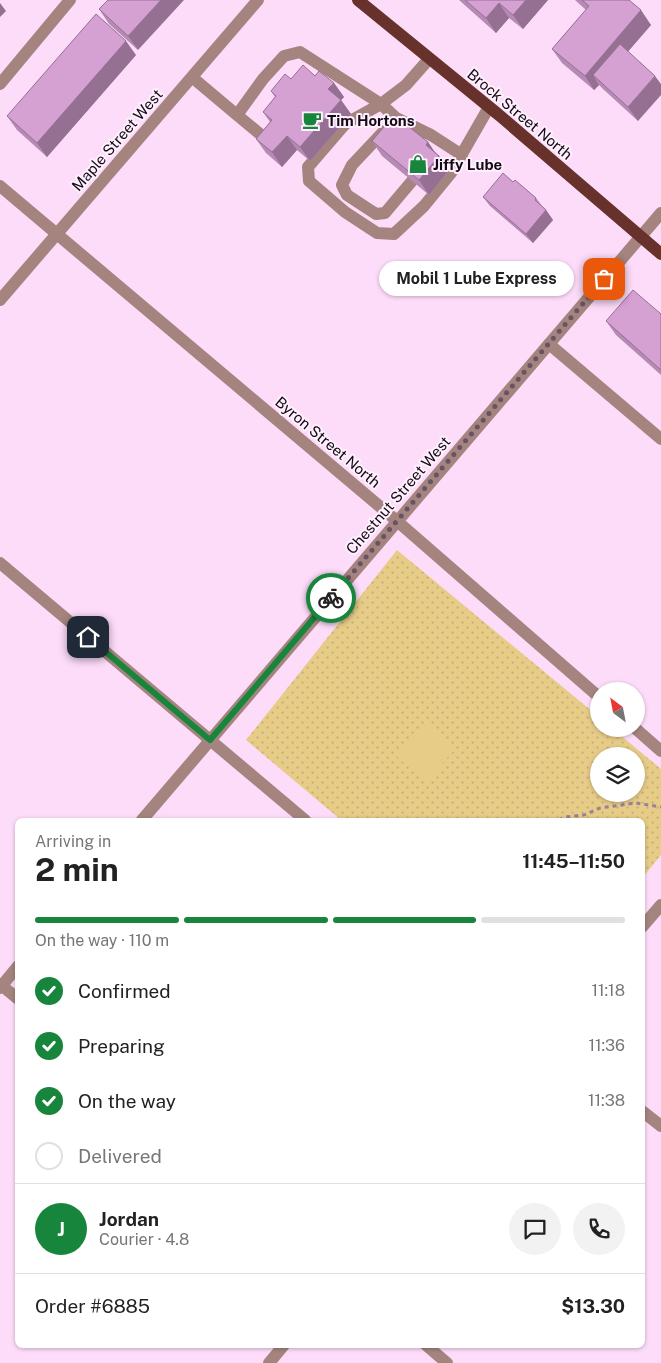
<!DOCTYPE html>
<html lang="en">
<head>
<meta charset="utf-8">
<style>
  body { margin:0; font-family:"Public Sans",sans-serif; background:#f2f2f2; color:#222; height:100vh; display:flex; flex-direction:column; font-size:19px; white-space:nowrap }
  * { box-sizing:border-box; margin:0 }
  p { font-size:16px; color:#767676 }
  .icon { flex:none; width:28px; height:28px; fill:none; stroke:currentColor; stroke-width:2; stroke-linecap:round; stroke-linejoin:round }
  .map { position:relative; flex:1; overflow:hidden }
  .details { position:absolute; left:15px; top:818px; width:630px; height:530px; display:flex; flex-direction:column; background:#fff; border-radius:8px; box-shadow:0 1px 4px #0004 }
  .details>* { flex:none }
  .needle { width:32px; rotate:328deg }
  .fabs { position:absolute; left:590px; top:682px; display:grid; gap:10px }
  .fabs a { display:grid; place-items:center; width:55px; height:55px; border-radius:50%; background:#fff; box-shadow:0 1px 4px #0004; font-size:25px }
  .pin { position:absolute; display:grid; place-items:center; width:42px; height:42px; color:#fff; margin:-21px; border-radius:10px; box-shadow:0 2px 8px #0006 }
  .courier { position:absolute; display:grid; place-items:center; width:50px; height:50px; margin:-25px; border:4px solid #18853c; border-radius:50%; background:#fff; color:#222; box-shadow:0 1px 6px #0007 }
  .bubble { position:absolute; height:35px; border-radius:18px; background:#fff; box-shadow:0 1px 4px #0004; font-size:16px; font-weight:700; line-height:35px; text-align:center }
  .overview em { font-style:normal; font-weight:700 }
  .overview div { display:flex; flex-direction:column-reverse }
  .overview { display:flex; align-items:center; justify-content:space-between; height:85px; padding:0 20px }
  h1 { font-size:32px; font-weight:700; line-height:38px }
  .bar { display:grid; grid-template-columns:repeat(4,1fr); gap:8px 5px; align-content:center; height:60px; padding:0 20px }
  .bar i { height:6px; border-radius:4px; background:#e0e0e0 }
  .bar .on { background:#18853c }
  .bar p { grid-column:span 4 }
  .line { display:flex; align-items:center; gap:12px; padding:0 20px; border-top:1px solid #e0e0e0 }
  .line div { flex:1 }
  .round { display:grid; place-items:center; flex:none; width:52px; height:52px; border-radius:26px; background:#f2f2f2 }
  ol { padding:0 20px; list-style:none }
  li { display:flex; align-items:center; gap:15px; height:55px }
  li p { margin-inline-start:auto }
  li .icon { padding:5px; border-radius:50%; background:#18853c; color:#fff; stroke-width:4 }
  li:last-child { color:#767676 }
  li i { width:28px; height:28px; border:2px solid #e0e0e0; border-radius:50% }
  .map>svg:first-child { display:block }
  .park { fill:url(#park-dots); fill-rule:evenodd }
  .pitch { fill:#e7cc88 }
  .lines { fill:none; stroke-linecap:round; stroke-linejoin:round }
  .path { stroke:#998297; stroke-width:3; stroke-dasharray:4 4; stroke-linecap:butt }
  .service { stroke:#a5847f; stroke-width:12 }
  .minor { stroke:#a5847f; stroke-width:12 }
  .primary { stroke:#67322b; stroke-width:12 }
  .wall { fill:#b78ab5 }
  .shaded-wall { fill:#957093 }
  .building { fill:#d5a0d2; stroke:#957093 }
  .done { stroke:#665364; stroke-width:5; stroke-dasharray:0 9 }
  .route { stroke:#18853c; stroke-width:6 }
  .labels { text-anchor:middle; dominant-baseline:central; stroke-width:4; stroke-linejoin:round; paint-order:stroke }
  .street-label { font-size:15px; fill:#140914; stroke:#fef0fd }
  .poi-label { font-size:15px; font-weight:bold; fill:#140914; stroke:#fef0fd; text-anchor:start }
</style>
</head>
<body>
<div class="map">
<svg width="661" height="1363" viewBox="0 0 661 1363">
  <defs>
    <pattern id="park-dots" width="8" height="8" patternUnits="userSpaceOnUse" patternTransform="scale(1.25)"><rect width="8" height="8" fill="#e7cc88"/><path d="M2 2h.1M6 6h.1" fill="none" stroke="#c5ae74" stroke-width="1.8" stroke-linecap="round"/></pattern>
  </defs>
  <rect width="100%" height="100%" fill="#fddcfa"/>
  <path class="park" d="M 397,550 L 599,717 L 599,729 L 613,729 L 661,769 L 661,855 L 643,877 L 642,820 L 341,820 L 246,740 ZM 599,756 L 636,756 L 636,794 L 599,794 Z"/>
  <path class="pitch" d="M 429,723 L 456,748 L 426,782 L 397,757 Z"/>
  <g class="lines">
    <path class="path" d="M 559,820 L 565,817 L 584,815 L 600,808 L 636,803 L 661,807"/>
    <path class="service" d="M 429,59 L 406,85 L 381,104 L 345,124 L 308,167 L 309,181 L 345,212 L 377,233 L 394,234 L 424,206 L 451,173 L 489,107
      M 193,78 L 237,115 L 263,79 L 284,56 L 300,52 L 381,104 L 396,118 L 431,135 L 462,155
      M 237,115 L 266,139
      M 384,131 L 352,165 L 342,185 L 347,195 L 376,214 L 385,213 L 412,181
      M 549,344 L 661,439"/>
    <path class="minor" d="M 0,84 L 70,0
      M 0,186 L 397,521 L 599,697
      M 0,300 L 258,0
      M 0,563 L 305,820
      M 636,729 L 661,751
      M 142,820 L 661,213
      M 642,927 L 661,905
      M 0,984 L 18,999
      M 0,988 L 18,966
      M 642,1111 L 661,1126
      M 426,1345 L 447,1363
      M 269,1363 L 284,1345"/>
    <path class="primary" d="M 358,0 L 499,115 L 661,254"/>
  </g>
  <path class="wall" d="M 108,0 L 138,50 L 109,24 L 99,9 Z
    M 459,0 L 548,0 L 523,29 L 509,18 L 496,33 Z
    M 575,0 L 629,0 L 651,25 L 628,51 L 638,121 L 603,89 L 599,85 L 594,90 L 562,63 L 552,49 L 586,10 Z
    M 136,55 L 47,157 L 17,130 L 7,116 Z
    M 315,76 L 334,83 L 344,97 L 341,100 L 351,114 L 310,161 L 297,150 L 282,167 L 266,153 L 256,139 L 270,122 L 263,112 L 275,97 L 271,91 L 291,79 Z
    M 372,141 L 428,142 L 434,151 L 439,156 L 449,170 L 429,195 L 382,156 Z
    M 513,182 L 536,198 L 542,206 L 546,210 L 553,220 L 533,243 L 490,206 L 483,197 Z
    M 661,314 L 661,375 L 616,335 L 606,321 Z"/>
  <path class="shaded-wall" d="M 161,0 L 184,0 L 138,50 L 128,36 Z
    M 526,0 L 548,0 L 523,29 L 513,15 Z
    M 0,3 L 6,11 L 0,17 Z
    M 499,3 L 509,18 L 496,33 L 486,18 Z
    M 641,10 L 651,25 L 601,83 L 593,75 L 599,85 L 594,90 L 585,76 Z
    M 126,41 L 136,55 L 47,157 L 37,143 Z
    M 655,76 L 661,84 L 661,95 L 638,121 L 628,107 Z
    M 334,83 L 344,97 L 341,100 L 351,114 L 310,161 L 300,147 L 328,89 Z
    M 287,136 L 297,150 L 282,167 L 272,152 Z
    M 428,142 L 438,157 L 426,145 Z
    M 439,156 L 449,170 L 429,195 L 419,180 Z
    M 546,210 L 553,220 L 533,243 L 526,234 Z"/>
  <path class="building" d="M 108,0 L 161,0 L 128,36 L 99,9 Z
    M 465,0 L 526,0 L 513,15 L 499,3 L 486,18 Z
    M 582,0 L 629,0 L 641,10 L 585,76 L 552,49 L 589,6 Z
    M 96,14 L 126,41 L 37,143 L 7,116 Z
    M 620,44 L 655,76 L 628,107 L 593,75 Z
    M 303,65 L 315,76 L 319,71 L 334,83 L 328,89 L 341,100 L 300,147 L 287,136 L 272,152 L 256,139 L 272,120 L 263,112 L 276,96 L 271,91 L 285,74 L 291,79 Z
    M 394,115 L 428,142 L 426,145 L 439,156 L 419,180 L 372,141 Z
    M 503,173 L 513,182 L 515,180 L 536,198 L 535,200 L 546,210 L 526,234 L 483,197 Z
    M 633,290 L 661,314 L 661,370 L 606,321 Z"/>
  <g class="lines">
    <path class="done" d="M 331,598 L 604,279"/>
    <path class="route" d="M 88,637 L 210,740 L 331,598"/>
  </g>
  <defs>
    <g id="cafe-bare" transform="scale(1.5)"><path d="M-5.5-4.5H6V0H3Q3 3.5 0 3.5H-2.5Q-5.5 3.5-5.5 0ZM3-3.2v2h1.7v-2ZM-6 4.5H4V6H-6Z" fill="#18853c" stroke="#fef0fd" stroke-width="2.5" paint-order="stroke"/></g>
    <g id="shop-bare" transform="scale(1.5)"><path d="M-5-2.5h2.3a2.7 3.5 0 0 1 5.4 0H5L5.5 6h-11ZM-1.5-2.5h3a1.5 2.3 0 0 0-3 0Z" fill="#18853c" stroke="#fef0fd" stroke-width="2.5" paint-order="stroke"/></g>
  </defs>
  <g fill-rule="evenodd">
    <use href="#cafe-bare" x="312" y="120"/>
    <use href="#shop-bare" x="418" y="164"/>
  </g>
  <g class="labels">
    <g class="street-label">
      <text transform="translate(520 114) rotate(40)">Brock Street North</text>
      <text transform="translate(117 140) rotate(-49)">Maple Street West</text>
      <text transform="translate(328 442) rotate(40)">Byron Street North</text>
      <text transform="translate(398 495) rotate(-49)">Chestnut Street West</text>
    </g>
    <g class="poi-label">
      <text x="327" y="120">Tim Hortons</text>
      <text x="433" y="164">Jiffy Lube</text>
    </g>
  </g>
</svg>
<div class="fabs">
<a><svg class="needle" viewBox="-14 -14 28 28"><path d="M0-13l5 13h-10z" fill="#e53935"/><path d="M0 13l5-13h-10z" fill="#767676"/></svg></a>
<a><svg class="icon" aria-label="layers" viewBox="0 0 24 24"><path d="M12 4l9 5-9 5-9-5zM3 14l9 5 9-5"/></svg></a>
</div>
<div class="pin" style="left:604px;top:279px;background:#ea580c"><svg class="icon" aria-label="bag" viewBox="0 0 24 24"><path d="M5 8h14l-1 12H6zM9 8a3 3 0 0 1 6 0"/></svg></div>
<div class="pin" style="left:88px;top:637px;background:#1f2937"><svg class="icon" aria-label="home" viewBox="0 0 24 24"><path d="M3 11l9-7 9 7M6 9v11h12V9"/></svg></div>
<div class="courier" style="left:331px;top:598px"><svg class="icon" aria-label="bike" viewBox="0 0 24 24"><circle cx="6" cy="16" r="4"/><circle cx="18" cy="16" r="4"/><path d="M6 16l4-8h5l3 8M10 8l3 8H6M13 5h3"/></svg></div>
<div class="bubble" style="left:379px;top:261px;width:195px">Mobil 1 Lube Express</div>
<section class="details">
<div class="overview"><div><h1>2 min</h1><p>Arriving in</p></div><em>11:45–11:50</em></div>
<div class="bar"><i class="on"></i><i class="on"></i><i class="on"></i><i></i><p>On the way · 110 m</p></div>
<ol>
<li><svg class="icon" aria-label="check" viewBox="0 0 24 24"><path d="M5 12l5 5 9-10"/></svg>Confirmed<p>11:18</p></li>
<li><svg class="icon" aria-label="check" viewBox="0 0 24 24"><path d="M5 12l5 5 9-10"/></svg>Preparing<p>11:36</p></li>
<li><svg class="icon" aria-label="check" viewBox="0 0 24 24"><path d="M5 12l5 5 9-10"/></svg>On the way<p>11:38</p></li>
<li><i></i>Delivered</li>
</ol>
<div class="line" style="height:90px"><b class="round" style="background:#18853c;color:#fff">J</b><div><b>Jordan</b><p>Courier · 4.8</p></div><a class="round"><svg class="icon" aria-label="chat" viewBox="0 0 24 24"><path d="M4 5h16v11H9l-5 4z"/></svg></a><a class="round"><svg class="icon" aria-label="phone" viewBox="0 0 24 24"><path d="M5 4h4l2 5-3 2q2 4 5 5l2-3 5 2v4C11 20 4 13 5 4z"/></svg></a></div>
<div class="line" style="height:65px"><div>Order #6885</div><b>$13.30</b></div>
</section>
</div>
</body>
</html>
